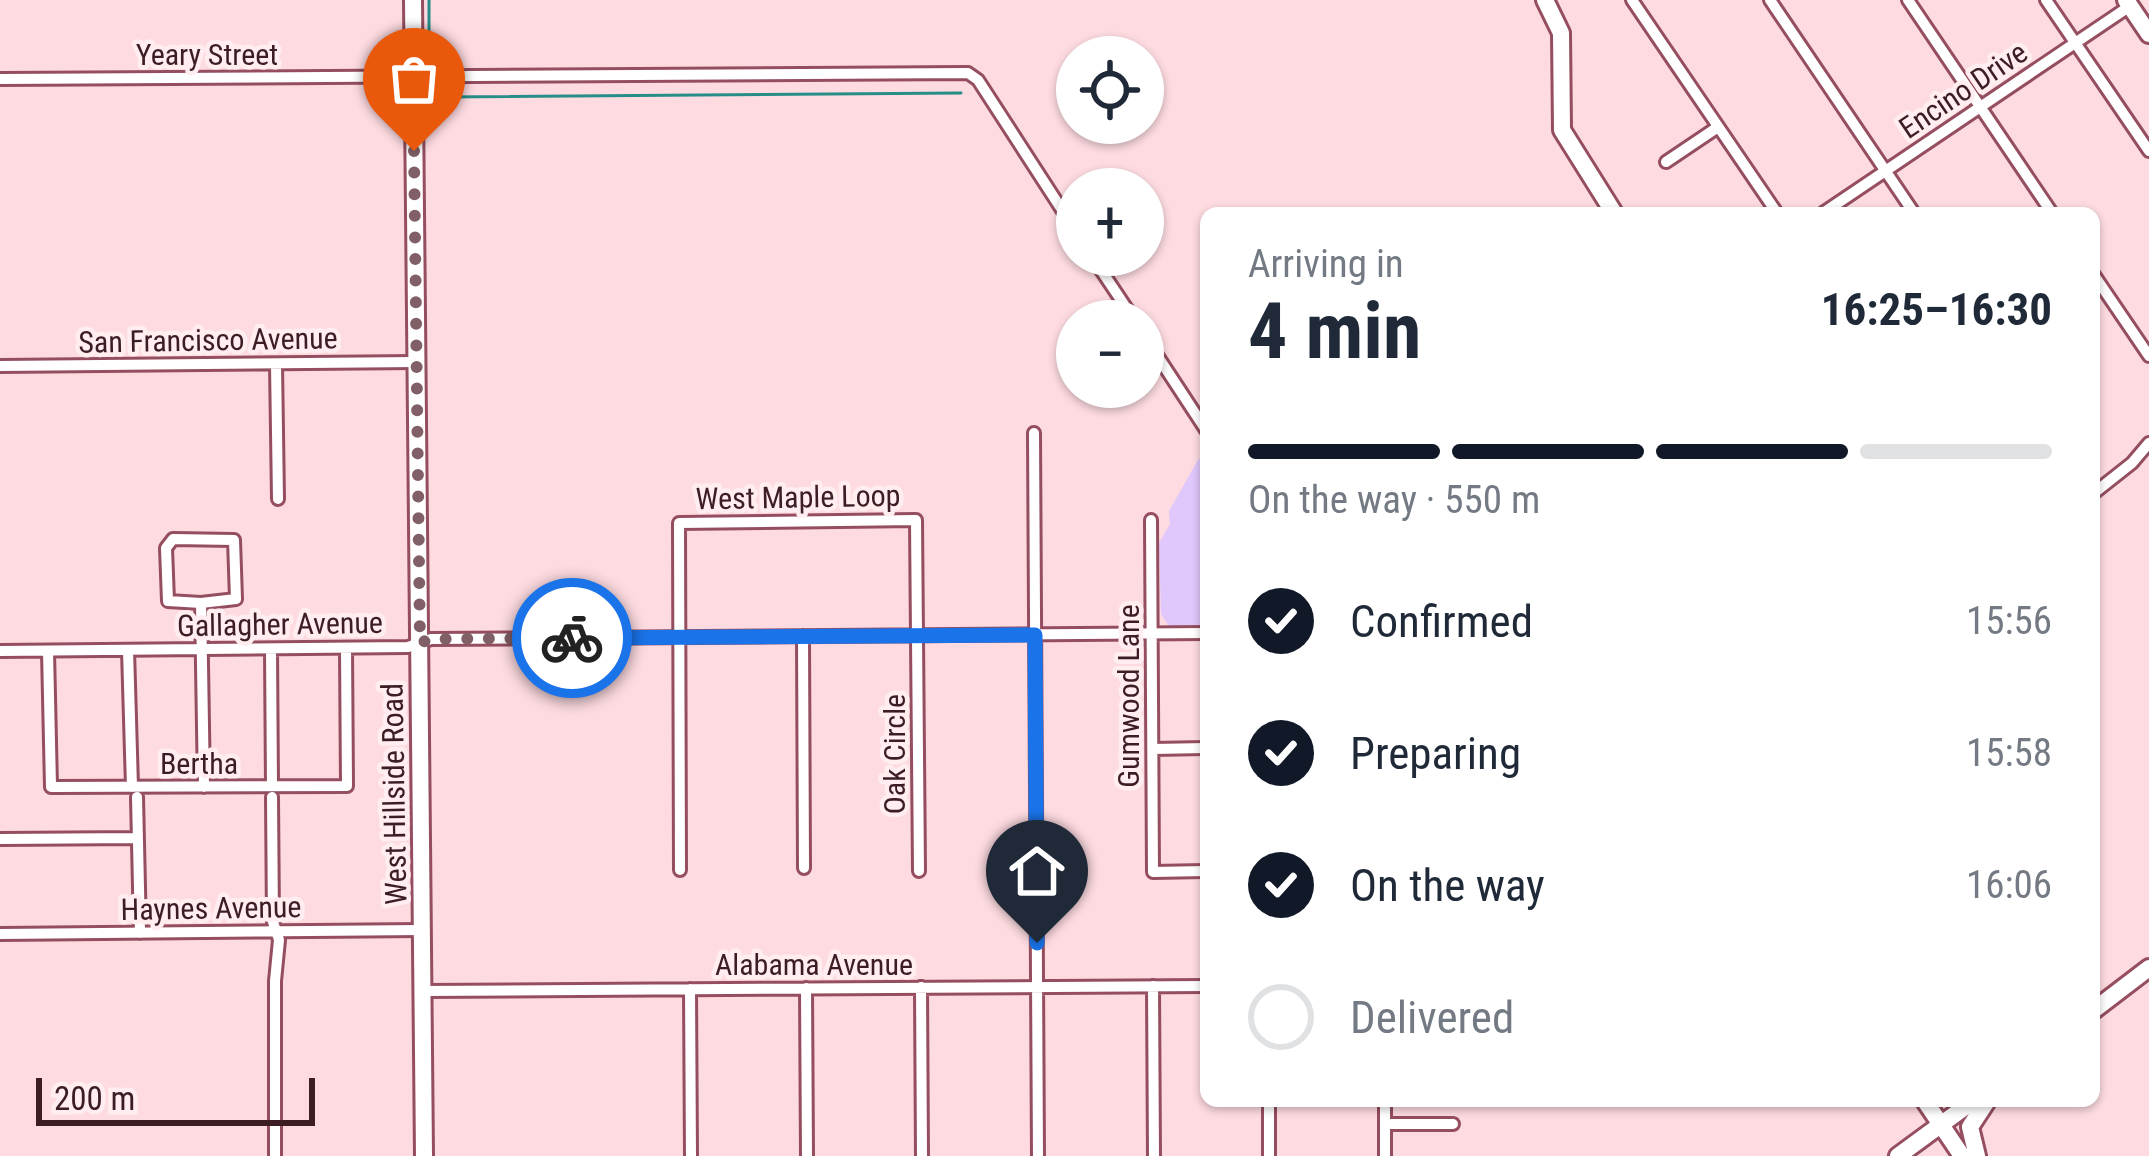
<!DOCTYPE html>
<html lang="en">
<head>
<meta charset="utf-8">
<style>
  body { margin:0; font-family:"Roboto Condensed",sans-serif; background:#f2f2f3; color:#1f2937; height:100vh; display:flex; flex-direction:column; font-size:45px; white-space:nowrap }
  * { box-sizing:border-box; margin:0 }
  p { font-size:39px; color:#747a83 }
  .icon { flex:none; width:66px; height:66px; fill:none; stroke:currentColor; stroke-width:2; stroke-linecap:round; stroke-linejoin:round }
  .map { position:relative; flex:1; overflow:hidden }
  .panel { position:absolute; left:1200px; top:207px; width:900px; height:900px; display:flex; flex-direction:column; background:#fff; border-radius:18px; box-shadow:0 3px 9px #0004 }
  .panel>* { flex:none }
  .tools { position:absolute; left:1056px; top:36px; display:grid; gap:24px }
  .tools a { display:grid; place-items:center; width:108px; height:108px; border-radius:50%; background:#fff; box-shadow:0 3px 9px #0004; font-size:60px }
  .scale { position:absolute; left:36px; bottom:30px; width:279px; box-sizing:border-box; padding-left:12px; border:6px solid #3c1d24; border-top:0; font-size:33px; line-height:42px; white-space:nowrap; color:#3c1d24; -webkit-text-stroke:9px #ffedf0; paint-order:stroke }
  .pin { position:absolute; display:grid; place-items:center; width:102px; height:102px; color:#fff; margin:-123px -51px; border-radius:50% 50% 50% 0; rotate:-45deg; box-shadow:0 0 12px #0007 }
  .pin .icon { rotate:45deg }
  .courier { position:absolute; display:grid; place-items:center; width:120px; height:120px; margin:-60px; border:9px solid #1a73e8; border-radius:50%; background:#fff; color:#222; box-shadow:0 3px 15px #0007 }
  .summary em { font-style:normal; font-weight:700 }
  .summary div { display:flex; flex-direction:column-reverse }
  .summary { display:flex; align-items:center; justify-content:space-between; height:204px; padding:0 48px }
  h1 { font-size:78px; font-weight:700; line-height:90px }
  .bar { display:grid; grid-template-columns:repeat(4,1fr); gap:18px 12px; align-content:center; height:144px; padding:0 48px }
  .bar i { height:15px; border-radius:9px; background:#e0e1e3 }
  .bar .selected { background:#111827 }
  .bar p { grid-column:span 4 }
  ol { padding:0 48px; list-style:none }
  li { display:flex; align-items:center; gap:36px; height:132px }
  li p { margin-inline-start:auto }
  li .icon { padding:12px; border-radius:50%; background:#111827; color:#fff; stroke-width:4 }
  li:last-child { color:#747a83 }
  li i { width:66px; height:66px; border:6px solid #e0e1e3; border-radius:50% }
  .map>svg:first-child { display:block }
  .green { fill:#e0c7fc }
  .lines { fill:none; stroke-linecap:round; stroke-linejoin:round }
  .stream { stroke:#278e87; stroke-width:3 }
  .street-casing { stroke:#954e5f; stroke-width:16 }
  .secondary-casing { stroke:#954e5f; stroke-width:22 }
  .street { stroke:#fff; stroke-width:10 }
  .secondary { stroke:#fff; stroke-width:16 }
  .done { stroke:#806066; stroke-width:12; stroke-dasharray:0 21.6 }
  .route { stroke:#1a73e8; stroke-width:15 }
  .labels { text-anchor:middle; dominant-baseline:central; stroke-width:9; stroke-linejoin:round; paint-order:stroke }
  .street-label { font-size:30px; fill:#3c1d24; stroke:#ffedf0 }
</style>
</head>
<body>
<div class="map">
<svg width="2149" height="1156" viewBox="0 0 2149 1156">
  <rect width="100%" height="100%" fill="#fddbe1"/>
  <path class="green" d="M 1205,454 L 1206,625 L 1169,626 L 1161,614 L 1159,543 L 1170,524 L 1169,511 L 1198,460 Z"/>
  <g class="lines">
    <path class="stream" d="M 429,0 L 429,60
      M 430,84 L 436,93 L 444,97 L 961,93"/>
    <g class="street-casing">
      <path id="street" d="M 1632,0 L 1777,213
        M 1770,0 L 1914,213
        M 1908,0 L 2052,213
        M 2046,0 L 2149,151
        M 0,79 L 968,73 L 978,80 L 1077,233
        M 1666,162 L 1718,127
        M 1823,213 L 2130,6
        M 1091,255 L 1135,321
        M 2094,275 L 2149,356
        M 1143,334 L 1206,430
        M 276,364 L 278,499
        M 0,366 L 417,362
        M 1034,433 L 1038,1156
        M 2094,493 L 2132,463 L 2149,443
        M 1151,520 L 1153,872 L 1206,871
        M 201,603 L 236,599 L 234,540 L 173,539 L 166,548 L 168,601 L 201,603 L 204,787
        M 803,636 L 804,868
        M 271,649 L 272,786
        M 128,650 L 132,787
        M 0,651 L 408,647 L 431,639 L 1206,633
        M 48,651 L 51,787 L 347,786 L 346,648
        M 1153,749 L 1206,748
        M 137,797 L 140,933
        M 272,797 L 273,922 L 279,940 L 275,981 L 275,1156
        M 0,839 L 137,838
        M 680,870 L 679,523 L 916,520 L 919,871
        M 0,934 L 422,930
        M 1153,986 L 1154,1156
        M 921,987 L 922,1156
        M 806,988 L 807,1156
        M 690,989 L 691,1156
        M 423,991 L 1206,986
        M 1269,1101 L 1269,1156
        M 1385,1101 L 1385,1156
        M 1385,1124 L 1453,1124"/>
    </g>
    <g class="secondary-casing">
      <path id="secondary" d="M 413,0 L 424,1156
        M 1545,0 L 1561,33 L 1562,130 L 1614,213
        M 2126,0 L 2149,34
        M 2094,1010 L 2149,968
        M 1925,1101 L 1962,1156
        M 1898,1156 L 1973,1101
        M 1977,1156 L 1970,1127 L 1987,1101"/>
    </g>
    <use href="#street" class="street"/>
    <use href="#secondary" class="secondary"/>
  </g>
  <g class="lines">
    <path class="done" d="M 414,151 L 420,643 L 431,639 L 572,638"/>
    <path class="route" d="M 572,638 L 1035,635 L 1037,943"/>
  </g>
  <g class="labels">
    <g class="street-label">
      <text x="207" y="54">Yeary Street</text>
      <text transform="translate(1963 90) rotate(-34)">Encino Drive</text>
      <text transform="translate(208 340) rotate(-1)">San Francisco Avenue</text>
      <text transform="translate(798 497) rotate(-1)">West Maple Loop</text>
      <text transform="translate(280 624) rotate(-1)">Gallagher Avenue</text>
      <text transform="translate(1128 696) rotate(-90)">Gumwood Lane</text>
      <text transform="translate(894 754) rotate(-90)">Oak Circle</text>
      <text x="199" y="763">Bertha</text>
      <text transform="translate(394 794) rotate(-91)">West Hillside Road</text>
      <text transform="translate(211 908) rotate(-1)">Haynes Avenue</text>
      <text x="814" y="964">Alabama Avenue</text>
    </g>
  </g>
</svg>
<div class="tools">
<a><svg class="icon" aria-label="locate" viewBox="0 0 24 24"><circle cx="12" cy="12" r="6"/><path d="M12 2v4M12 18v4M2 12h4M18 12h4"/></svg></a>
<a>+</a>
<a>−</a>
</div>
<div class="scale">200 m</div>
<div class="pin" style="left:414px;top:151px;background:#ea580c"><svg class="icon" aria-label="bag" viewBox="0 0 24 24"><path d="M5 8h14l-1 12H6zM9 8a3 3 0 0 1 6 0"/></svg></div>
<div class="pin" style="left:1037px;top:943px;background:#1f2937"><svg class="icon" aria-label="home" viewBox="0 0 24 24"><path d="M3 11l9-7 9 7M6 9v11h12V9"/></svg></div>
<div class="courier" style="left:572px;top:638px"><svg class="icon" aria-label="bike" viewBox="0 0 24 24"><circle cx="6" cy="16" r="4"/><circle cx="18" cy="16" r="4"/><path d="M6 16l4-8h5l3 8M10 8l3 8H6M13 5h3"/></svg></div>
<section class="panel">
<div class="summary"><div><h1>4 min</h1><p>Arriving in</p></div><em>16:25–16:30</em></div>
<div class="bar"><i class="selected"></i><i class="selected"></i><i class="selected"></i><i></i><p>On the way · 550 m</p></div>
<ol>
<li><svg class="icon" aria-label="check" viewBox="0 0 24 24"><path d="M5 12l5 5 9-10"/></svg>Confirmed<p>15:56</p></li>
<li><svg class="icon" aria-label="check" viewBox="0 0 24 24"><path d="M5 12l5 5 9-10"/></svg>Preparing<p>15:58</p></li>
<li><svg class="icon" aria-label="check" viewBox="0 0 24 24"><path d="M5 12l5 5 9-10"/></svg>On the way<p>16:06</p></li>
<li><i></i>Delivered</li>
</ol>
</section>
</div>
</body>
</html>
